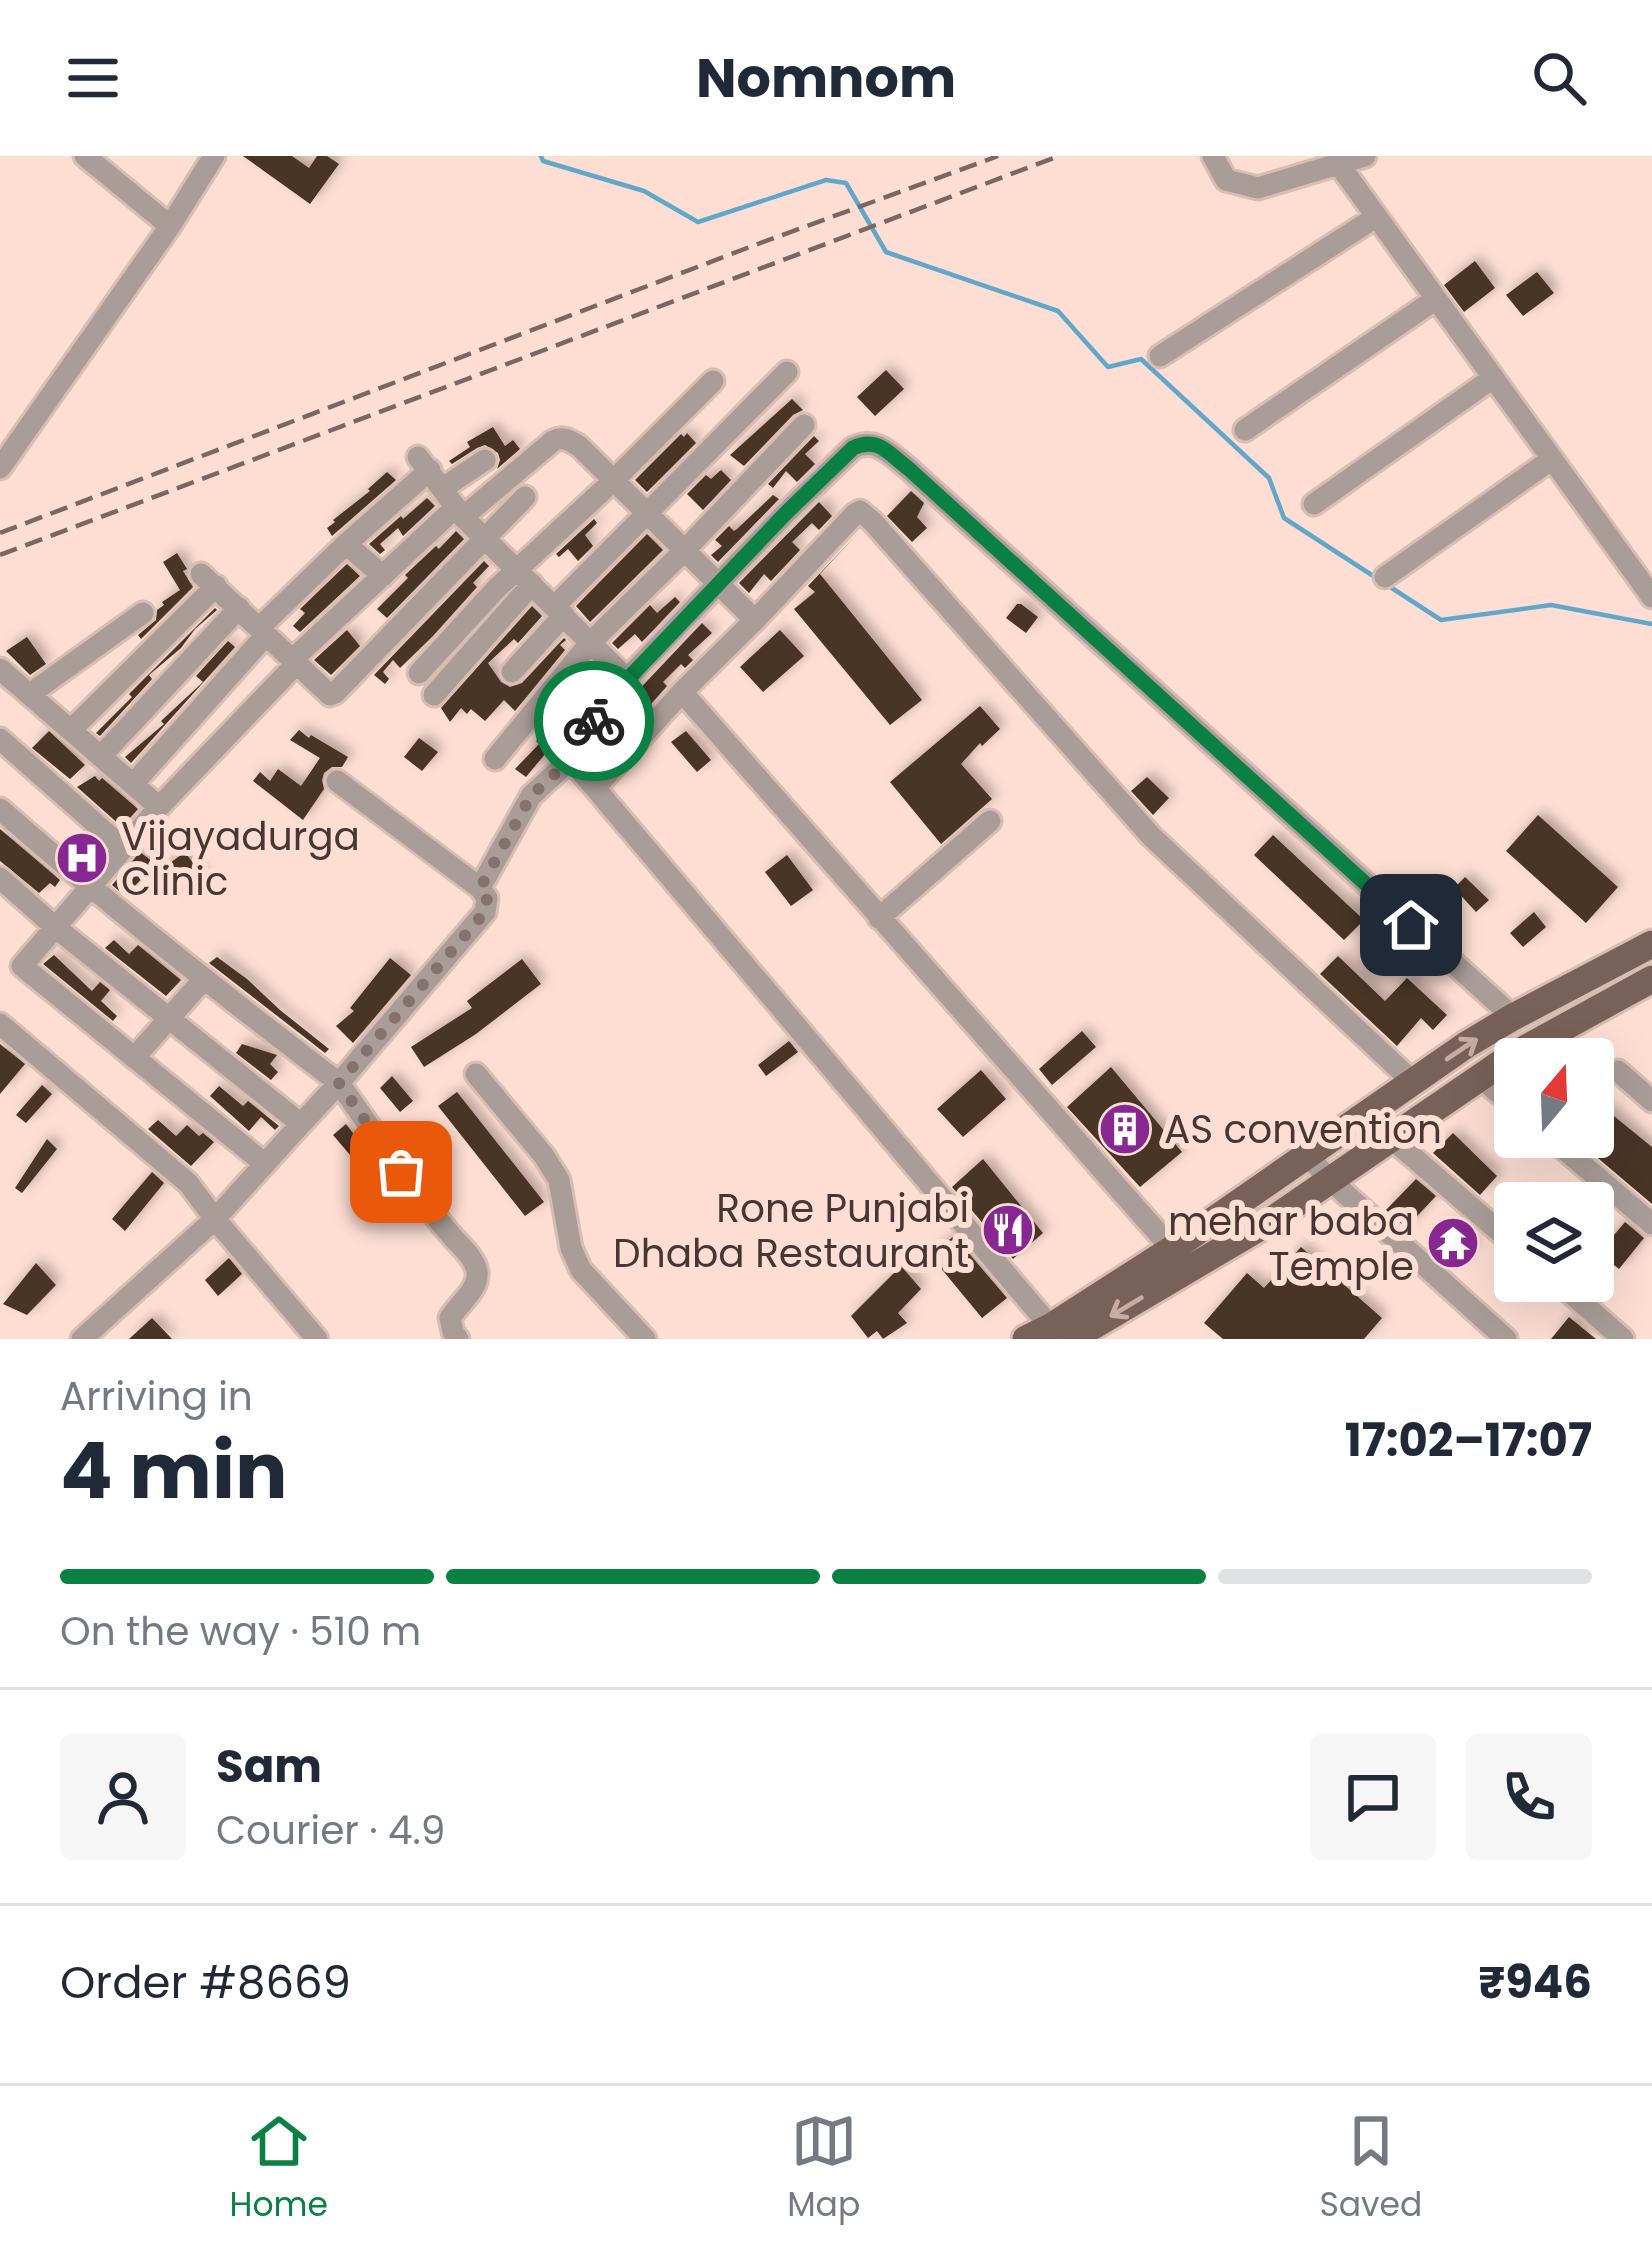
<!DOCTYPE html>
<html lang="en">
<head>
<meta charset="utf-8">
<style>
  body { margin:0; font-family:Poppins,sans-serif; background:#f6f6f7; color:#1f2937; height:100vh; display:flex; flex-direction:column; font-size:45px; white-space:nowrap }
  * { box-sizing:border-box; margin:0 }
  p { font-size:39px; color:#747a83 }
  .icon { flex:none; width:66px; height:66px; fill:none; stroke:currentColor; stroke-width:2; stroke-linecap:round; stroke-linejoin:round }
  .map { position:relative; height:1183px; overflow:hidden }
  .drawer { display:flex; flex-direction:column; background:#fff; flex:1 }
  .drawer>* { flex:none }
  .needle { width:78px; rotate:19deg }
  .controls { position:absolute; left:1494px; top:882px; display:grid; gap:24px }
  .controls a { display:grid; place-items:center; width:120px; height:120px; border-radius:12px; background:#fff; box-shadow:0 12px 48px #0002; font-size:60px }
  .pin { position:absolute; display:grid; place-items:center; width:102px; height:102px; color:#fff; margin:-51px; border-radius:24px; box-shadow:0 6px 18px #0006 }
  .courier { position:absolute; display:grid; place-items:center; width:120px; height:120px; margin:-60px; border:9px solid #0b8043; border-radius:50%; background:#fff; color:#222; box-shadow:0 3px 15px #0007 }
  .summary em { font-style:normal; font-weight:700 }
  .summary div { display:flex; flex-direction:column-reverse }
  .summary { display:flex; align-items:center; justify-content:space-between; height:204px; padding:0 60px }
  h1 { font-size:78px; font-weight:700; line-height:90px }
  .bar { display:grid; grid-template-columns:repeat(4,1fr); gap:18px 12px; align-content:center; height:144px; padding:0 60px }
  .bar i { height:15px; border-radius:9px; background:#e0e1e3 }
  .bar .selected { background:#0b8043 }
  .bar p { grid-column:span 4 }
  .line { display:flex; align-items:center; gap:30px; padding:0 60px; border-top:3px solid #e0e1e3 }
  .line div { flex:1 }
  .round { display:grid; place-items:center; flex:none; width:126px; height:126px; border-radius:12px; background:#f6f6f7 }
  header { display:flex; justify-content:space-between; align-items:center; height:156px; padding:0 60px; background:#fff; font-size:54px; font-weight:700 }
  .menu { display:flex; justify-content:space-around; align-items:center; height:168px; border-top:3px solid #e0e1e3; background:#fff; font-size:33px; color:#747a83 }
  .menu a { display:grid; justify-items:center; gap:6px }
  .menu .selected { color:#0b8043 }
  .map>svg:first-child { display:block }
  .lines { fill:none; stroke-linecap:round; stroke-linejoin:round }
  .stream { stroke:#61a7cc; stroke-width:4.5 }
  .building { fill:#4a3526; filter:url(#shadow) }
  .minor-casing { stroke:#d9bdb3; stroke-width:27 }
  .major-casing { stroke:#d9bdb3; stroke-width:33 }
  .minor { stroke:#aa9d98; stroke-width:21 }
  .major { stroke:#786158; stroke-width:27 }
  .rail { stroke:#796761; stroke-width:4.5; stroke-dasharray:18 9; stroke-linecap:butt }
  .oneway { stroke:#c8aca2 }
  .done { stroke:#86726c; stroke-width:12; stroke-dasharray:0 21.6 }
  .route { stroke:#0b8043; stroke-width:15 }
  .labels { text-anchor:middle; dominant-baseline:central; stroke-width:12; stroke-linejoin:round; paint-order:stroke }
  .poi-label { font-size:39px; fill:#453834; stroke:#feded3; text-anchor:start }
</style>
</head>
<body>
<header><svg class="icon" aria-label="menu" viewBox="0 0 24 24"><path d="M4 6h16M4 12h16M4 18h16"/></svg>Nomnom<svg class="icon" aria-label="search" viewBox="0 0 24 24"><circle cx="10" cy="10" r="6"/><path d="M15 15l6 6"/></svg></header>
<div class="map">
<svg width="1652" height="1183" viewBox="0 0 1652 1183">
  <defs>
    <filter id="shadow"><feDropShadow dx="5.5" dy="-5.5" stdDeviation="6" flood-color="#0004"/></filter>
  </defs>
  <rect width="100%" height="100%" fill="#feded3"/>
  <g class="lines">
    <path class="stream" d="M 541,0 L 543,5 L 644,35 L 698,66 L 826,24 L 846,27 L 886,96 L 1058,155 L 1108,211 L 1141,203 L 1269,322 L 1284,362 L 1441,464 L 1551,449 L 1652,468"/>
  </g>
  <path class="building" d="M 243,0 L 292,0 L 309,12 L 317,0 L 327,0 L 339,8 L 310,48 Z
    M 1475,105 L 1495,132 L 1464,156 L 1444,129 Z
    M 1537,116 L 1554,137 L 1523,160 L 1506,139 Z
    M 886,214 L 904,233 L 875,260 L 857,241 Z
    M 792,243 L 803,254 L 793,259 L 744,310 L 730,299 Z
    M 493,271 L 505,290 L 513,284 L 520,293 L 497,313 L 500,304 L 498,297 L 485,289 L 477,292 L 452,308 L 449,305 L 470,291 L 467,286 Z
    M 687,277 L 696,287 L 647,336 L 635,324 L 681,278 L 684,281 Z
    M 814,280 L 819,285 L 805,298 L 815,308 L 797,326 L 786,315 L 773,332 L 768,328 Z
    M 721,314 L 731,324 L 703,354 L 687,338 L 706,319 L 711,323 Z
    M 387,316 L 396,324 L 332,380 L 327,372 L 335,366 L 333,364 L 370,335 L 368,333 Z
    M 911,335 L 924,347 L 917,361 L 927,372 L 912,386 L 887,360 Z
    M 773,339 L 779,343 L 718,406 L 711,399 L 722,390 L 715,384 L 729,370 L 734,375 L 737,373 Z
    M 427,342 L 435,350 L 403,380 L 398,372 L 380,388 L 385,394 L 380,398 L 369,388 L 401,360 L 403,363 Z
    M 819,346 L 832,360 L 819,374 L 812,367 L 792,386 L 800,394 L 771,425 L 764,418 L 749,437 L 739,427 Z
    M 594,363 L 597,367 L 585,379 L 593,390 L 578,405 L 568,393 L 559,401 L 556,398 Z
    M 456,375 L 464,383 L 387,462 L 377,453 L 408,422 L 405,419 L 436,390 L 439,393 Z
    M 860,375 L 820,418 L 922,544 L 890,569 L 794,453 L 815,436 L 808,430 Z
    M 647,378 L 663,394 L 590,466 L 576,450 Z
    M 177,397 L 187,413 L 183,415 L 193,431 L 141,483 L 138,479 L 156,464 L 157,454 L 164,449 L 162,446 L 180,434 L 163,406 Z
    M 484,405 L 489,410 L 473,427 L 477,431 L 433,480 L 400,512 L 393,504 L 383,516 L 389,523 L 385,528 L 374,519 Z
    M 347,408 L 360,420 L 300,476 L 293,470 L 305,457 L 300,453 Z
    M 675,441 L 680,446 L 642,486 L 635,478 L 618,493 L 612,487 L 650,449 L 657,457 Z
    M 1017,448 L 1021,448 L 1038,461 L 1026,477 L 1006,462 Z
    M 532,450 L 542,460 L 518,487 L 514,483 L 488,507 L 501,526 L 510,531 L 522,527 L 564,482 L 566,484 L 560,489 L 565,494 L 515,555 L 504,544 L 485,565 L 471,553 L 467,558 L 461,552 L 450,566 L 441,552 Z
    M 215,452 L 217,454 L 195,473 L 181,492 L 149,519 L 152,523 L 100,580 L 96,577 L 132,541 L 129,538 Z
    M 702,467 L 712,477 L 688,499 L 693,504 L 685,512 L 681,508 L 663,526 L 667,530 L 644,556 L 630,543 Z
    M 347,474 L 360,490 L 331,519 L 314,504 Z
    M 780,474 L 804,500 L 763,536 L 740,511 Z
    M 27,481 L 46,508 L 30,519 L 6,495 Z
    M 228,485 L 235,491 L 131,607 L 125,601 L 164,568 L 161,565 L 203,526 L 196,520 Z
    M 980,550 L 1000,573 L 982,590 L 980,587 L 961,608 L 992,643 L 941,688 L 890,626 Z
    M 556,567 L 565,574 L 526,621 L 515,613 L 539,588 L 536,585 Z
    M 299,574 L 309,582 L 311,579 L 348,601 L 342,611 L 332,611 L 324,617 L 322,624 L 324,633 L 303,664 L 253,625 L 260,616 L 270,625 L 278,613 L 301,630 L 320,602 L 290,584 Z
    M 49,575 L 85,609 L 70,623 L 32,592 Z
    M 686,575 L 711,604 L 697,616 L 671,586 Z
    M 419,582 L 438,596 L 422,615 L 404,601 Z
    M 95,620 L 99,625 L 102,622 L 138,653 L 122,671 L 77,631 Z
    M 1147,621 L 1169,642 L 1153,659 L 1131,635 Z
    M 1538,659 L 1618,731 L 1586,767 L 1506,695 Z
    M 0,673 L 60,724 L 55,731 L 50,727 L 39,737 L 0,705 Z
    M 1273,679 L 1364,764 L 1344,784 L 1254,699 Z
    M 140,696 L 156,708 L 125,740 L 112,729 Z
    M 185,696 L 204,722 L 177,741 L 173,741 L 155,718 Z
    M 787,699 L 813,734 L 791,750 L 765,716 Z
    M 1465,721 L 1489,744 L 1476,756 L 1454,732 Z
    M 1534,756 L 1546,771 L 1523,791 L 1510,777 Z
    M 114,784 L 129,798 L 138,789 L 181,824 L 166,840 L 105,792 Z
    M 54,799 L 92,835 L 100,826 L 110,834 L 101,845 L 117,860 L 113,865 L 43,808 Z
    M 1338,800 L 1385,845 L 1407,822 L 1447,859 L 1433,874 L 1421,862 L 1397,890 L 1320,818 Z
    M 217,801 L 247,823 L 280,854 L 329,893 L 325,897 L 209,807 Z
    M 390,802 L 411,819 L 353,887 L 336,870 L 354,855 L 350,852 Z
    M 522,803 L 541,828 L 476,878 L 424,911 L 411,891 L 472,852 L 467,845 Z
    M 1082,875 L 1096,891 L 1052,929 L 1039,913 Z
    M 789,885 L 798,896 L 766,920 L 758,909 Z
    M 0,888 L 25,908 L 0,938 Z
    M 242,888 L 277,899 L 270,908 L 278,916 L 271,924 L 236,897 Z
    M 1111,911 L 1182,996 L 1140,1031 L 1067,951 Z
    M 981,914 L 1006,943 L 963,981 L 937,953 Z
    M 392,920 L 413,945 L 400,956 L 380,932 Z
    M 42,929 L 52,938 L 26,967 L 16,959 Z
    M 219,930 L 243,950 L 248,945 L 279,970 L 275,974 L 261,961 L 249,975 L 210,940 Z
    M 457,936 L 544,1046 L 525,1060 L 438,950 Z
    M 1593,943 L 1652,991 L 1652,1048 L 1573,981 L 1593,981 Z
    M 158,964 L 176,980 L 187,969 L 199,980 L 203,977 L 214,986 L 191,1010 L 148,973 Z
    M 346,968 L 389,1024 L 379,1033 L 333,979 Z
    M 1453,977 L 1497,1020 L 1480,1039 L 1433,997 Z
    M 47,983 L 57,993 L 22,1037 L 15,1032 Z
    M 983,1003 L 1043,1077 L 1013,1103 L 952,1031 Z
    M 152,1016 L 164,1027 L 125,1075 L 112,1063 Z
    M 1416,1023 L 1436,1040 L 1406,1072 L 1386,1054 Z
    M 1625,1066 L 1644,1082 L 1619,1113 L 1599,1097 Z
    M 1449,1067 L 1475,1089 L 1454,1114 L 1428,1091 Z
    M 954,1080 L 1007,1142 L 982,1162 L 930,1099 Z
    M 1301,1091 L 1382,1162 L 1364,1183 L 1223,1183 L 1204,1167 L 1247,1117 L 1264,1132 Z
    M 229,1102 L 242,1118 L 218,1140 L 205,1124 Z
    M 36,1107 L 56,1129 L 27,1159 L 3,1148 Z
    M 901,1110 L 921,1133 L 898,1157 L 907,1167 L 883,1183 L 877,1175 L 868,1182 L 851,1160 Z
    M 1569,1161 L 1596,1183 L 1551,1183 Z
    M 152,1162 L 172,1183 L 129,1183 Z"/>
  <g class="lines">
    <g class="minor-casing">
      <path id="minor" d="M 85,0 L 170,70 L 214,0
        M 1213,0 L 1226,24 L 1258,32 L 1365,0
        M 1340,10 L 1652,441
        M 1160,200 L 1376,61
        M 1245,274 L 1436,143
        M 418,301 L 463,361 L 627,523
        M 0,312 L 170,70
        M 443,332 L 485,304
        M 1314,348 L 1493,222
        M 463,361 L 553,285 C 563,280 569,284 579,290 L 755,464
        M 346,388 L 383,420
        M 201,418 L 330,539 L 335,537 L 525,341
        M 1385,421 L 1552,303
        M 554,451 L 787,216
        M 260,471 L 346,388 L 430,314
        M 292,504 L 456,351
        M 0,513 L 159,651
        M 512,516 L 564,459
        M 419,517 L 496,433 L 614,324 L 713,225
        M 682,536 L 1172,1093
        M 30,538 L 143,457
        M 434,539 L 532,428
        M 71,574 L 216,430
        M 0,583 L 123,692
        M 101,600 L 239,452
        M 495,603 L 590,487 L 684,395 L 804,269
        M 133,628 L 266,479
        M 595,632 L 576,610 L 574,593 L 627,523 L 785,358 L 853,292 C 877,281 890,298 909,313 L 1513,861
        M 0,653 C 109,749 223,839 339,927 L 485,756 L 487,742 L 480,732 L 337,625
        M 0,722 L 55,771 L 301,968 L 215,1063 L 82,1183
        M 480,732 L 531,640 L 573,601
        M 879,762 L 990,665
        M 0,868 L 188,1027 L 215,1063 L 317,1183
        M 134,902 L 203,824
        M 1618,915 L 1652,945
        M 476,918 L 544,1000 L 559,1024 L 571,1092 L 581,1114 L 645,1183
        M 1480,921 L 1515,951
        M 301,968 L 339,927 C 375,978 409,1030 450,1078 C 459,1089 475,1101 477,1116 C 479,1134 459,1147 450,1162 L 453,1176 L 458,1183
        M 1550,981 L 1652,1068
        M 1391,982 L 1515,1089
        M 1308,1000 L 1330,1024 L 1506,1183
        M 265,1008 L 22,810 L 159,651 L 296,508
        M 1557,1125 L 1623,1183
        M 1060,1182 L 595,632 L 682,536 L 755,464 L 855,358 L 860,355 L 872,365 L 1151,680 L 1414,927"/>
    </g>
    <g class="major-casing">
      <path id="major" d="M 1026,1183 L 1052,1170 L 1172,1093 L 1466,889 L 1513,861 L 1652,788
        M 1071,1183 L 1272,1064 L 1510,901 L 1652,823"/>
    </g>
    <use href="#minor" class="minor"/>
    <use href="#major" class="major"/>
    <path class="rail" d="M 0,377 L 755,89 L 998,0
      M 0,399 L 1059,0"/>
  </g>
  <defs><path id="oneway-shaft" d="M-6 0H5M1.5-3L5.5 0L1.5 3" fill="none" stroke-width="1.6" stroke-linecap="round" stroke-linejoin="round" transform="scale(3)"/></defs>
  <g class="oneway">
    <use href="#oneway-shaft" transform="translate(1462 893) rotate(-34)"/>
    <use href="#oneway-shaft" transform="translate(1126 1151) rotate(149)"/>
  </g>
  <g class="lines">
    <path class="done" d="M 401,1016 L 339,927 L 485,756 L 487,742 L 480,732 L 531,640 L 573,601 L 578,585 L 594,565"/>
    <path class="route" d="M 594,565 L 627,524 L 785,358 L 853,292 C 878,280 889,298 909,313 L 1411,769"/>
  </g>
  <defs>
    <g id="hospital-disc" transform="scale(2.7)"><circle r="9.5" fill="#872791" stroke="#feded3"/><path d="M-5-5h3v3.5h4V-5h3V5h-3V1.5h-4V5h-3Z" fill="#fff"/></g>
    <g id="building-disc" transform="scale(2.7)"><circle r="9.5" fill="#872791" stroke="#feded3"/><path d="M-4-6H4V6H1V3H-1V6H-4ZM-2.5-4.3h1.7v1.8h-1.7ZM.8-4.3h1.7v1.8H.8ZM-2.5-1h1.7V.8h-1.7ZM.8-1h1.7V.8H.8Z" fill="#fff"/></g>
    <g id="restaurant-disc" transform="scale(2.7)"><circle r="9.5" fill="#872791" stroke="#feded3"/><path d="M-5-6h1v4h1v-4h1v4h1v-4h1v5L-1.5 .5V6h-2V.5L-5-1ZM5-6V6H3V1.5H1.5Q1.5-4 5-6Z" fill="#fff"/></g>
    <g id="temple-disc" transform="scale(2.7)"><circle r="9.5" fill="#872791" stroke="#feded3"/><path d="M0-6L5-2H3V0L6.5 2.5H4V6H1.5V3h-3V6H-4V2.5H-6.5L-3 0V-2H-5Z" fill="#fff"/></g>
  </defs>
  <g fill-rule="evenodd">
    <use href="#hospital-disc" x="82" y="702"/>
    <use href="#building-disc" x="1125" y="973"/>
    <use href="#restaurant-disc" x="1008" y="1074"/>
    <use href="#temple-disc" x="1453" y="1087"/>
  </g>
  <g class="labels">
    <g class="poi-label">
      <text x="121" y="680">Vijayadurga<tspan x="121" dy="45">Clinic</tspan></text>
      <text x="1164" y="973">AS convention</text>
      <text x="969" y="1052" text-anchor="end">Rone Punjabi<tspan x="969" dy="45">Dhaba Restaurant</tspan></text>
      <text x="1414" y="1065" text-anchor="end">mehar baba<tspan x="1414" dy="45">Temple</tspan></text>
    </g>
  </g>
</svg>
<div class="controls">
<a><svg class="needle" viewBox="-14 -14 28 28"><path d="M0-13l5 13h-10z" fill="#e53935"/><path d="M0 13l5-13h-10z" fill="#747a83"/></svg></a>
<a><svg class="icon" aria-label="layers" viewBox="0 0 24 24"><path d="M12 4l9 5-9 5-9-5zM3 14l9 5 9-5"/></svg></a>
</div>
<div class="pin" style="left:401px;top:1016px;background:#ea580c"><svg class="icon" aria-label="bag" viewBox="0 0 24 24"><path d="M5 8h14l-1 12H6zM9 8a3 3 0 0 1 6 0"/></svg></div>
<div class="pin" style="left:1411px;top:769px;background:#1f2937"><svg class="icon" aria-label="home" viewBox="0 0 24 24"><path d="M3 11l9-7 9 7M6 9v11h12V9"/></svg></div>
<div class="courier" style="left:594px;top:565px"><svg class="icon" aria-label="bike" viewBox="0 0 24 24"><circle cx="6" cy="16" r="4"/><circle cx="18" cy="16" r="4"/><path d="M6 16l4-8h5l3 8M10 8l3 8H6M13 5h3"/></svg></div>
</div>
<section class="drawer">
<div class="summary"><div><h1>4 min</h1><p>Arriving in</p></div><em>17:02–17:07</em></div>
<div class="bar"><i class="selected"></i><i class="selected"></i><i class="selected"></i><i></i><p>On the way · 510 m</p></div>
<div class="line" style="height:216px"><a class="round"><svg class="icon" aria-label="person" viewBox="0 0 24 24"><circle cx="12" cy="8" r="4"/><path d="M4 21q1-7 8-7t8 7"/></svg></a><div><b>Sam</b><p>Courier · 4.9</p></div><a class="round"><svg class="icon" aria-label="chat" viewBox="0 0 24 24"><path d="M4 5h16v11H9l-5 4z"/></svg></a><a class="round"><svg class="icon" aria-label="phone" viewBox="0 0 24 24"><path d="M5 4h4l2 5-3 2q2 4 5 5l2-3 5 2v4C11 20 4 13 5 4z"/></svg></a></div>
<div class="line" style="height:156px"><div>Order #8669</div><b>₹946</b></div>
</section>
<nav class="menu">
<a class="selected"><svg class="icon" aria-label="home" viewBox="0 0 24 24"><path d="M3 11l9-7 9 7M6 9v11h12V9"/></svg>Home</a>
<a><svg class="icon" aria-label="map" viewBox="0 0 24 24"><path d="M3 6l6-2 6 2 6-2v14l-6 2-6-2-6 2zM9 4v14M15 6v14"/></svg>Map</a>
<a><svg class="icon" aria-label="saved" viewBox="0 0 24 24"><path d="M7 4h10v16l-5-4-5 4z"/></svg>Saved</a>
</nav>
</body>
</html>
